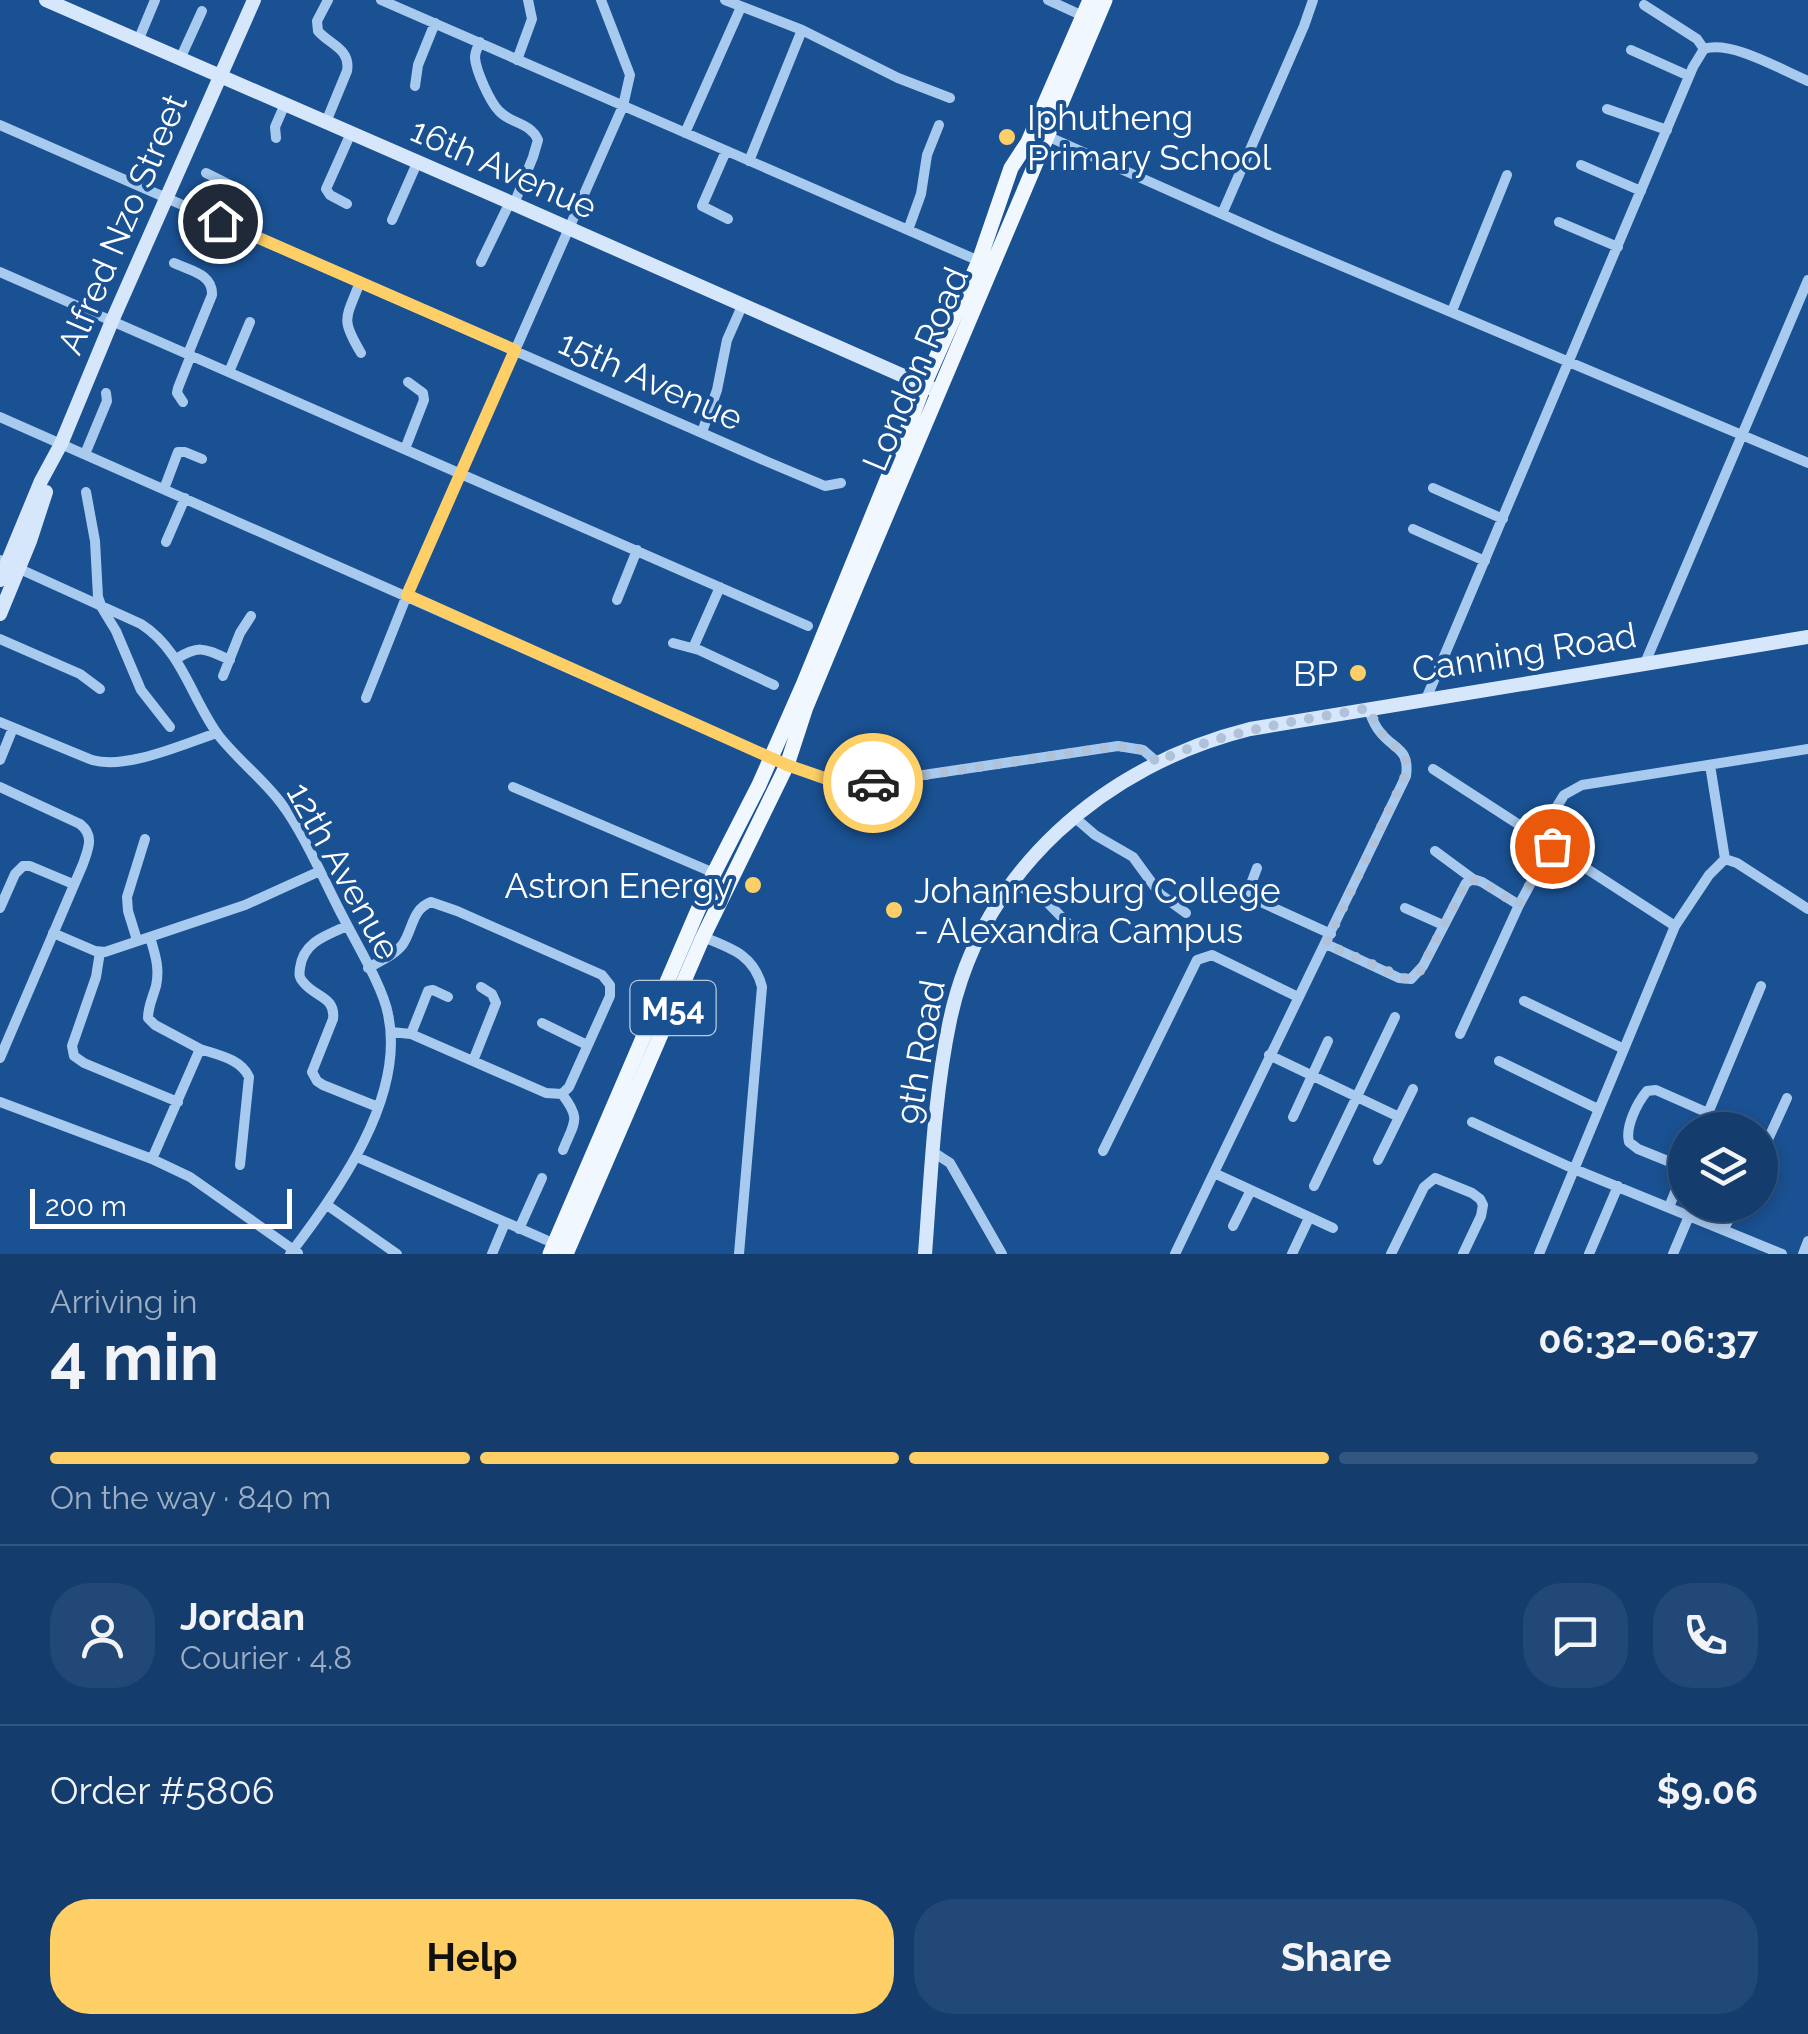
<!DOCTYPE html>
<html lang="en">
<head>
<meta charset="utf-8">
<style>
  body { margin:0; font-family:Raleway,sans-serif; background:#214876; color:#f1f3f6; height:100vh; display:flex; flex-direction:column; font-size:38px; white-space:nowrap }
  * { box-sizing:border-box; margin:0 }
  p { font-size:32px; color:#9daec2 }
  .icon { flex:none; width:55px; height:55px; fill:none; stroke:currentColor; stroke-width:2; stroke-linecap:round; stroke-linejoin:round }
  .map { position:relative; height:1254px; overflow:hidden }
  .side { display:flex; flex-direction:column; background:#143d6e; flex:1 }
  .side>* { flex:none }
  .fabs { position:absolute; left:1668px; top:1112px; display:grid; gap:20px }
  .fabs a { display:grid; place-items:center; width:110px; height:110px; border-radius:50%; background:#143d6e; box-shadow:0 5px 15px #0003,0 0 0 2px #335681; font-size:50px }
  .scale { position:absolute; left:30px; bottom:25px; width:262px; box-sizing:border-box; padding-left:10px; border:5px solid #fff; border-top:0; font-size:28px; line-height:35px; white-space:nowrap; color:#fff; -webkit-text-stroke:8px #1a5192; paint-order:stroke }
  .pin { position:absolute; display:grid; place-items:center; width:85px; height:85px; color:#fff; margin:-42px; border:5px solid #fff; border-radius:50%; box-shadow:0 2px 10px #0007 }
  .courier { position:absolute; display:grid; place-items:center; width:100px; height:100px; margin:-50px; border:8px solid #ffcf67; border-radius:50%; background:#fff; color:#222; box-shadow:0 2px 12px #0007 }
  .summary em { font-style:normal; font-weight:700 }
  .summary div { display:flex; flex-direction:column-reverse }
  .summary { display:flex; align-items:center; justify-content:space-between; height:170px; padding:0 50px }
  h1 { font-size:65px; font-weight:700; line-height:75px }
  .bar { display:grid; grid-template-columns:repeat(4,1fr); gap:15px 10px; align-content:center; height:120px; padding:0 50px }
  .bar i { height:12px; border-radius:8px; background:#335681 }
  .bar .selected { background:#ffcf67 }
  .bar p { grid-column:span 4 }
  .line { display:flex; align-items:center; gap:25px; padding:0 50px; border-top:2px solid #335681 }
  .line div { flex:1 }
  .round { display:grid; place-items:center; flex:none; width:105px; height:105px; border-radius:40px; background:#214876 }
  .primary-button { display:flex; gap:20px; margin-top:auto; padding:20px 50px }
  .primary-button a { flex:1; height:115px; border-radius:40px; background:#ffcf67; color:#111; font-size:40px; font-weight:700; line-height:115px; text-align:center }
  .primary-button a+a { background:#214876; color:#f1f3f6 }
  .map>svg:first-child { display:block }
  .lines { fill:none; stroke-linecap:round; stroke-linejoin:round }
  .street { stroke:#a9caef; stroke-width:10 }
  .secondary { stroke:#d7e7fb; stroke-width:14 }
  .primary { stroke:#f1f7ff; stroke-width:15 }
  .done { stroke:#afc2d9; stroke-width:10; stroke-dasharray:0 18 }
  .route { stroke:#ffcf67; stroke-width:12 }
  .poi-dot { fill:#ffcf67; stroke:#1a5192; stroke-width:4 }
  .labels { text-anchor:middle; dominant-baseline:central; stroke-width:8; stroke-linejoin:round; paint-order:stroke }
  .shield { fill:#1a5192; stroke:#bacbde; stroke-width:2.5 }
  .shield-label { font-size:32px; font-weight:bold; fill:#fff }
  .poi-label { font-size:35px; fill:#fff; stroke:#1a5192; text-anchor:start }
  .street-label { font-size:35px; fill:#fff; stroke:#1a5192 }
</style>
</head>
<body>
<div class="map">
<svg width="1808" height="1254" viewBox="0 0 1808 1254">
  <rect width="100%" height="100%" fill="#1a5192"/>
  <g class="lines">
    <path class="street" d="M 381,0 L 979,261
      M 725,0 L 802,30 L 898,78 L 950,98
      M 1048,0 L 1083,16
      M 1644,5 L 1697,39 L 1704,49
      M 138,41 L 155,0
      M 480,42 C 477,49 475,51 475,58 C 476,71 490,102 499,111 C 511,124 530,122 538,140 L 533,157 L 514,204
      M 1704,49 C 1732,40 1781,70 1808,81
      M 1631,50 L 1689,76
      M 180,59 L 202,11
      M 517,60 L 532,19 L 528,0
      M 415,86 L 418,65 L 435,23
      M 1607,109 L 1667,130
      M 326,122 L 347,71 C 351,49 330,45 318,31 L 317,21 L 328,0
      M 0,125 L 768,462 L 825,486 L 841,483
      M 685,133 L 741,7
      M 1047,136 L 1271,236 L 1808,463
      M 276,138 L 275,127 L 285,104
      M 726,151 L 702,206 L 728,219
      M 749,161 L 802,30
      M 1581,165 L 1641,191
      M 206,173 L 230,185 L 220,221
      M 347,204 L 330,195 L 326,189 L 351,133
      M 1222,214 L 1304,26 L 1313,0
      M 392,220 L 417,163
      M 1559,222 L 1618,247
      M 908,230 L 921,194 L 927,155 L 939,125
      M 481,262 L 510,202
      M 174,263 C 191,271 213,274 212,295 L 188,354
      M 0,272 L 808,626
      M 360,282 C 346,319 340,318 361,353
      M 1452,311 L 1507,175
      M 229,372 L 250,322
      M 183,402 L 177,393 L 178,388 L 191,355
      M 0,417 L 787,765 L 827,780 L 863,784 L 1118,746 L 1143,750 L 1157,762
      M 702,432 L 717,390 L 727,340 L 742,306
      M 405,449 L 424,400 L 423,393 L 408,382
      M 85,454 L 107,401 L 106,393
      M 1433,488 L 1503,519
      M 164,489 L 178,452 L 185,452 L 202,459
      M 86,492 L 95,541 L 98,597 L 102,608 L 116,631 L 141,690 L 170,727
      M 1413,529 L 1485,561
      M 166,542 L 185,498
      M 0,560 L 141,624 C 182,650 192,700 219,736 C 238,760 263,779 281,803 C 304,833 325,883 343,917 C 356,943 383,987 388,1014 C 406,1097 338,1191 290,1254
      M 617,600 L 637,550
      M 0,639 L 80,674 L 100,689
      M 673,643 L 699,650 L 774,685
      M 693,648 L 720,587
      M 176,659 C 200,644 205,649 230,660
      M 1645,663 L 1808,280
      M 223,676 L 240,633 L 251,616
      M 366,698 L 407,595 L 623,106 L 630,75 L 601,0
      M 1426,699 L 1693,67 L 1704,49
      M 0,722 L 92,760 C 127,770 183,744 217,733
      M 0,760 L 13,728
      M 1433,769 L 1675,926
      M 0,787 L 80,824 C 95,836 88,849 83,864 L 0,1058
      M 513,787 L 714,873
      M 1073,816 L 1095,835 L 1133,857 L 1160,894 L 1186,913
      M 1538,837 L 1564,795 L 1582,785 L 1808,749
      M 1435,851 L 1473,879
      M 1725,859 L 1737,863 L 1808,909
      M 1257,868 L 1249,889 L 1252,898 L 1331,934
      M 1013,883 L 1045,900 L 1082,938
      M 0,908 L 15,874 L 23,866 L 30,866 L 73,884
      M 1405,908 L 1443,925
      M 347,926 C 327,935 303,942 300,968 C 299,975 299,978 304,983 C 315,997 336,997 333,1019 L 312,1072 L 317,1081 L 323,1085 L 378,1107
      M 53,933 L 95,951 L 105,952 L 245,905 L 320,871
      M 150,937 C 155,954 160,968 156,986 C 153,997 148,1006 148,1018 L 155,1025 L 200,1049 L 152,1159
      M 703,937 C 731,948 754,955 762,987 L 739,1254
      M 137,940 L 128,911 L 127,897 L 145,839
      M 1326,944 L 1399,978 L 1411,979 L 1423,966 L 1466,883 L 1473,879 L 1482,882 L 1519,905
      M 100,952 L 96,977 L 72,1046 L 74,1056 L 84,1063 L 178,1102
      M 368,968 C 380,961 395,955 403,944 C 413,929 412,909 431,902 L 457,911 L 602,975 L 610,985 L 610,996 L 569,1087 L 562,1094
      M 1524,1001 L 1624,1049
      M 542,1023 L 587,1045
      M 391,1032 L 411,1034 L 546,1093 L 562,1094
      M 411,1034 L 428,991 L 433,990 L 448,997
      M 1460,1034 L 1519,905 L 1551,846
      M 200,1049 C 218,1055 241,1059 249,1077 L 240,1165
      M 1269,1055 L 1399,1117
      M 473,1061 L 496,1003 L 492,994 L 481,987
      M 1499,1061 L 1598,1109
      M 562,1094 C 582,1120 574,1122 563,1150
      M 0,1102 L 152,1159 L 190,1177 L 298,1253
      M 1293,1117 L 1328,1041
      M 1472,1122 L 1574,1169 L 1782,1254
      M 1701,1130 L 1761,986
      M 1103,1151 L 1197,960 L 1212,955 L 1298,997
      M 933,1152 L 950,1163 L 1002,1254
      M 357,1157 L 546,1240
      M 1760,1157 L 1787,1098
      M 1378,1160 L 1413,1089
      M 1685,1168 L 1638,1149 L 1629,1142 C 1625,1127 1637,1103 1647,1091 L 1656,1090 L 1708,1113
      M 1214,1173 L 1333,1228
      M 1314,1186 L 1395,1017
      M 327,1205 L 397,1254
      M 1669,1207 L 1685,1168
      M 1233,1226 L 1251,1190
      M 519,1229 L 542,1178
      M 1723,1230 L 1737,1205
      M 492,1254 L 505,1223
      M 1175,1254 C 1251,1094 1330,935 1406,776 C 1410,748 1394,750 1380,732 C 1374,725 1371,716 1368,708
      M 1292,1254 L 1309,1218
      M 1391,1254 L 1424,1187 L 1435,1178 L 1472,1193 L 1480,1199 L 1483,1205 L 1481,1216 L 1463,1254
      M 1539,1254 L 1675,926 L 1709,875 L 1725,859 L 1710,765
      M 1589,1254 L 1618,1186
      M 1673,1254 L 1689,1216
      M 1803,1254 L 1808,1241"/>
    <path class="secondary" d="M 46,0 L 514,204 L 933,389
      M 0,580 L 41,481 L 61,444 L 112,321 L 254,0
      M 0,614 L 30,541 L 46,492
      M 925,1254 C 931,1176 934,1096 950,1020 C 982,870 1105,765 1250,729 L 1808,637"/>
    <path class="primary" d="M 550,1254 L 713,875 L 759,785 L 803,685 L 904,438 L 924,385 L 979,261 L 1011,168 L 1028,142 L 1090,0
      M 566,1254 L 703,937 L 787,765 L 806,707 L 856,587 L 1105,0"/>
  </g>
  <g class="lines">
    <path class="done" d="M 873,783 L 1118,746 L 1143,750 L 1157,762 C 1224,730 1296,722 1368,708 L 1380,732 L 1405,756 L 1407,772 L 1326,944 L 1406,979 L 1411,978 L 1420,971 L 1466,883 L 1472,880 L 1482,882 L 1518,905 L 1552,846"/>
    <path class="route" d="M 220,221 L 515,350 L 407,595 L 787,765 L 839,783 L 873,783"/>
  </g>
  <g class="poi-dot">
    <circle cx="1007" cy="137" r="10"/>
    <circle cx="1358" cy="673" r="10"/>
    <circle cx="753" cy="885" r="10"/>
    <circle cx="894" cy="910" r="10"/>
  </g>
  <g class="labels">
    <rect class="shield" x="630.5" y="981" width="85" height="54" rx="8"/>
    <g class="shield-label">
      <text x="673" y="1008">M54</text>
    </g>
    <g class="poi-label">
      <text x="1027" y="117">Iphutheng<tspan x="1027" dy="40">Primary School</tspan></text>
      <text x="1338" y="673" text-anchor="end">BP</text>
      <text x="733" y="885" text-anchor="end">Astron Energy</text>
      <text x="914" y="890">Johannesburg College<tspan x="914" dy="40">- Alexandra Campus</tspan></text>
    </g>
    <g class="street-label">
      <text transform="translate(504 168) rotate(24)">16th Avenue</text>
      <text transform="translate(122 224) rotate(-67)">Alfred Nzo Street</text>
      <text transform="translate(915 369) rotate(-67)">London Road</text>
      <text transform="translate(651 380) rotate(24)">15th Avenue</text>
      <text transform="translate(1524 652) rotate(-9)">Canning Road</text>
      <text transform="translate(344 871) rotate(61)">12th Avenue</text>
      <text transform="translate(920 1052) rotate(-80)">9th Road</text>
    </g>
  </g>
</svg>
<div class="fabs">
<a><svg class="icon" aria-label="layers" viewBox="0 0 24 24"><path d="M12 4l9 5-9 5-9-5zM3 14l9 5 9-5"/></svg></a>
</div>
<div class="scale">200 m</div>
<div class="pin" style="left:1552px;top:846px;background:#ea580c"><svg class="icon" aria-label="bag" viewBox="0 0 24 24"><path d="M5 8h14l-1 12H6zM9 8a3 3 0 0 1 6 0"/></svg></div>
<div class="pin" style="left:220px;top:221px;background:#1f2937"><svg class="icon" aria-label="home" viewBox="0 0 24 24"><path d="M3 11l9-7 9 7M6 9v11h12V9"/></svg></div>
<div class="courier" style="left:873px;top:783px"><svg class="icon" aria-label="car" viewBox="0 0 24 24"><path d="M5 17H2v-5l4-1 3-4h7l3 4 3 1v5h-3M9 17h6M6 11h13"/><circle cx="7" cy="17" r="2"/><circle cx="17" cy="17" r="2"/></svg></div>
</div>
<section class="side">
<div class="summary"><div><h1>4 min</h1><p>Arriving in</p></div><em>06:32–06:37</em></div>
<div class="bar"><i class="selected"></i><i class="selected"></i><i class="selected"></i><i></i><p>On the way · 840 m</p></div>
<div class="line" style="height:180px"><a class="round"><svg class="icon" aria-label="person" viewBox="0 0 24 24"><circle cx="12" cy="8" r="4"/><path d="M4 21q1-7 8-7t8 7"/></svg></a><div><b>Jordan</b><p>Courier · 4.8</p></div><a class="round"><svg class="icon" aria-label="chat" viewBox="0 0 24 24"><path d="M4 5h16v11H9l-5 4z"/></svg></a><a class="round"><svg class="icon" aria-label="phone" viewBox="0 0 24 24"><path d="M5 4h4l2 5-3 2q2 4 5 5l2-3 5 2v4C11 20 4 13 5 4z"/></svg></a></div>
<div class="line" style="height:130px"><div>Order #5806</div><b>$9.06</b></div>
<div class="primary-button"><a>Help</a><a>Share</a></div>
</section>
</body>
</html>
